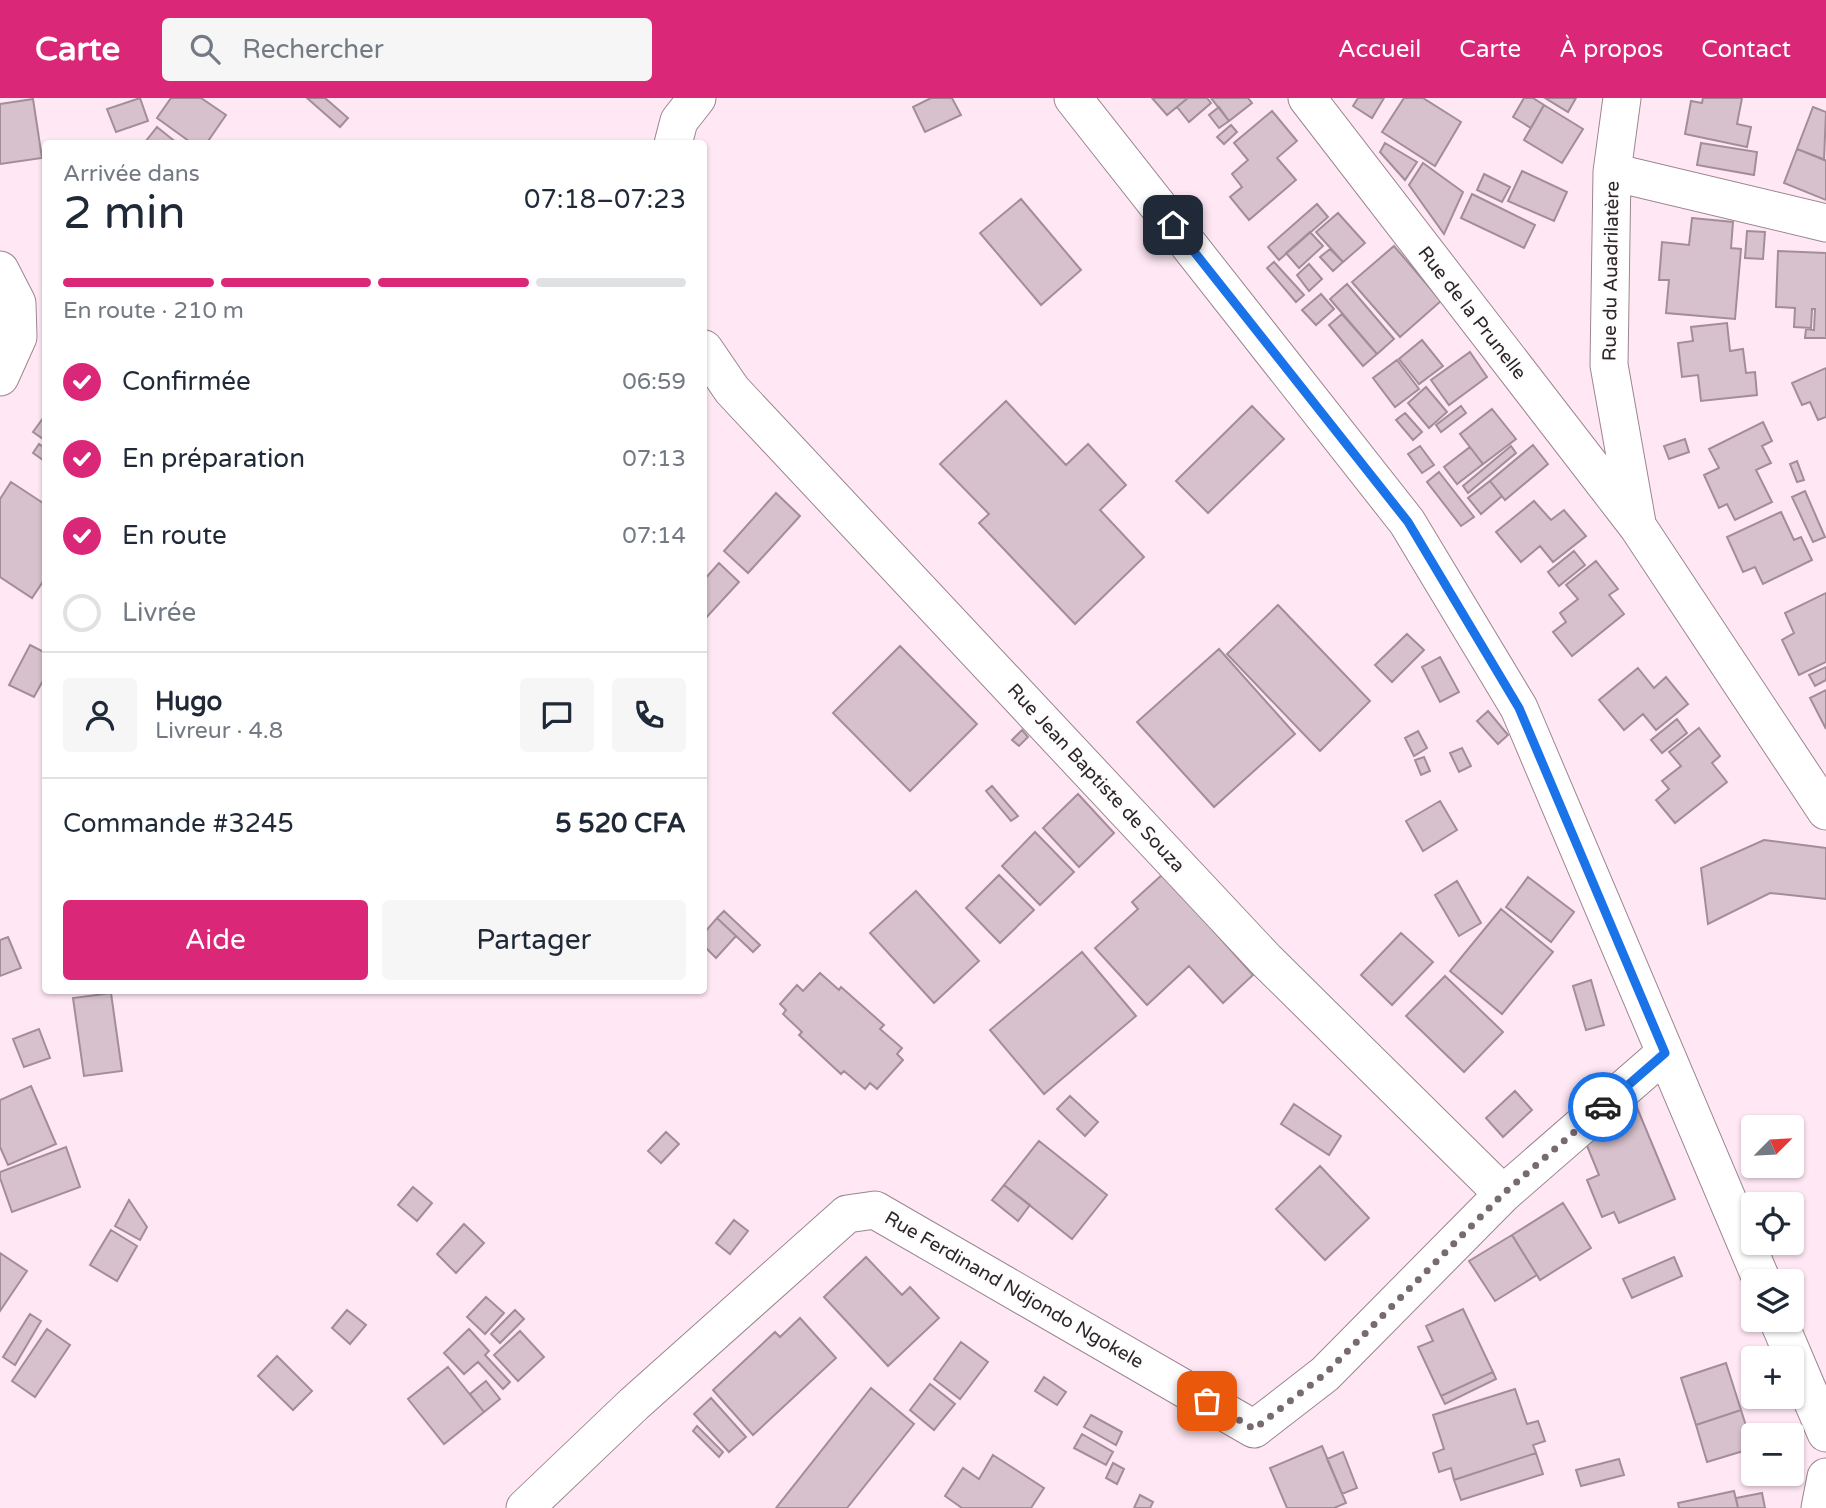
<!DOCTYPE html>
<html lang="fr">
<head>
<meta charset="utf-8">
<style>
  body { margin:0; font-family:"Varela Round",sans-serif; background:#f6f6f7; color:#1f2937; height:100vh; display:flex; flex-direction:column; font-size:26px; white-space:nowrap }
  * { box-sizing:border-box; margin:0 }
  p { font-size:23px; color:#747a83 }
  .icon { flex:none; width:38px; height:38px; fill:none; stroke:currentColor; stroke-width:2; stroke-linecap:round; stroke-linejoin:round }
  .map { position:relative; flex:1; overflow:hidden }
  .details { position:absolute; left:42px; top:42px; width:665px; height:854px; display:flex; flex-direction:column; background:#fff; border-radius:7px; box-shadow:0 2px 5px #0004 }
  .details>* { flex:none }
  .needle { width:46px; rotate:66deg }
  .controls { position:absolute; left:1741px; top:1017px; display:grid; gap:14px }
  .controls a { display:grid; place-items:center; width:63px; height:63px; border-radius:7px; background:#fff; box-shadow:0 2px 5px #0004; font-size:35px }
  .pin { position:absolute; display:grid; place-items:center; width:60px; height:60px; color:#fff; margin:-30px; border-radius:14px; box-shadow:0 4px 10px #0006 }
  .courier { position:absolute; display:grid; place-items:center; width:70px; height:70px; margin:-35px; border:5px solid #1a73e8; border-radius:50%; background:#fff; color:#222; box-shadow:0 2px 9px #0007 }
  .overview em { font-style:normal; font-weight:600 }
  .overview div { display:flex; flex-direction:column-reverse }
  .overview { display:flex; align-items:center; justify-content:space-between; height:119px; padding:0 21px }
  h1 { font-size:46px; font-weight:600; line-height:52px }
  .bar { display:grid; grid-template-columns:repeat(4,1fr); gap:10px 7px; align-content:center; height:84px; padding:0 21px }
  .bar i { height:9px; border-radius:5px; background:#e0e1e3 }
  .bar .current { background:#db2777 }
  .bar p { grid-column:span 4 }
  .line { display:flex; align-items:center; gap:18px; padding:0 21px; border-top:2px solid #e0e1e3 }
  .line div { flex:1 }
  .round { display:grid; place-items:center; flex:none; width:74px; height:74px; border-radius:7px; background:#f6f6f7 }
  ol { padding:0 21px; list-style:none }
  li { display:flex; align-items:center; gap:21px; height:77px }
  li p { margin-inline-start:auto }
  li .icon { padding:7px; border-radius:50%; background:#db2777; color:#fff; stroke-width:4 }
  li:last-child { color:#747a83 }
  li i { width:38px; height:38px; border:4px solid #e0e1e3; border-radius:50% }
  .cta { display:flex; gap:14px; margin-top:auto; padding:14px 21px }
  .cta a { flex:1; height:80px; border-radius:7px; background:#db2777; color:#fff; font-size:28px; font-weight:600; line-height:80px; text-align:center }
  .cta a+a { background:#f6f6f7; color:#1f2937 }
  header { display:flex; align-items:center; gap:42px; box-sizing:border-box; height:98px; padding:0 35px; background:#db2777; color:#fff }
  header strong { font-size:33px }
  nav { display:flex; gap:38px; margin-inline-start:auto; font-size:24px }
  .search { width:490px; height:63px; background:#f6f6f7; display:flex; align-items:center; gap:18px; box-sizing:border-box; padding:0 24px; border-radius:7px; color:#747a83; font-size:26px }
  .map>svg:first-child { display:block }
  .building { fill:#d7c1cc; stroke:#a28e99; stroke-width:2 }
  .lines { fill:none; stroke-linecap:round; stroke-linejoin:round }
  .minor-casing { stroke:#9a8690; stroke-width:39 }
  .minor { stroke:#fff; stroke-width:37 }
  .done { stroke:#786a71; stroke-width:7; stroke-dasharray:0 12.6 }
  .route { stroke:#1a73e8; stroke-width:9 }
  .labels { text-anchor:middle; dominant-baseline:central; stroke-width:5; stroke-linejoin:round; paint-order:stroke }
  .street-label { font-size:19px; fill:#2f262b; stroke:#fdfdfd }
</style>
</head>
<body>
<header>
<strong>Carte</strong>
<div class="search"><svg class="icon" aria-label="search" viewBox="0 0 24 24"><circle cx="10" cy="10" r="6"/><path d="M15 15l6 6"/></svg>Rechercher</div>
<nav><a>Accueil</a><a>Carte</a><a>À propos</a><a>Contact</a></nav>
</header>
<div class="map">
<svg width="1826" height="1410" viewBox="0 0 1826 1410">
  <rect width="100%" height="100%" fill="#ffe8f4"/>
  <path class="building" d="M 140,0 L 148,23 L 116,34 L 107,11 Z
    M 171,0 L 201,0 L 226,17 L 206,46 L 193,46 L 157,20 Z
    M 307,0 L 325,0 L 348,20 L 340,29 Z
    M 931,0 L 952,0 L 961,17 L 925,34 L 913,9 Z
    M 1152,0 L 1188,0 L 1167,17 Z
    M 1188,0 L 1207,0 L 1211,5 L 1189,24 L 1177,9 Z
    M 1211,0 L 1248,0 L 1252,5 L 1229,23 Z
    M 1358,0 L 1384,0 L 1372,20 L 1353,8 Z
    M 1404,0 L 1423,0 L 1461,24 L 1435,68 L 1382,34 Z
    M 1524,0 L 1533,0 L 1544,7 L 1531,30 L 1513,19 Z
    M 1545,0 L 1576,0 L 1568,14 Z
    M 1703,0 L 1742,0 L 1737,26 L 1751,29 L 1747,49 L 1685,36 L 1691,3 L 1702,5 Z
    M 33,1 L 42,60 L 0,66 L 0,6 Z
    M 1544,7 L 1583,31 L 1562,65 L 1524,42 Z
    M 1219,9 L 1229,23 L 1219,30 L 1209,17 Z
    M 1813,9 L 1826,14 L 1824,62 L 1797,51 Z
    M 1272,13 L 1297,43 L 1277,60 L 1296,82 L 1249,122 L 1230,99 L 1242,89 L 1232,76 L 1248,62 L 1234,45 Z
    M 1231,27 L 1237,34 L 1224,46 L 1217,39 Z
    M 157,29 L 177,45 L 178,46 L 149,46 L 146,43 Z
    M 1385,45 L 1417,64 L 1405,82 L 1380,54 Z
    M 1701,45 L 1757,54 L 1754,77 L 1697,67 Z
    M 1797,51 L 1826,62 L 1826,102 L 1784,85 Z
    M 1423,65 L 1463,94 L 1444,136 L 1409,87 Z
    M 1522,73 L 1567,94 L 1554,123 L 1508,103 Z
    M 1484,76 L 1510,89 L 1502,104 L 1477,92 Z
    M 1472,96 L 1535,127 L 1524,150 L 1461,120 Z
    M 1021,101 L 1081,172 L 1041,207 L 980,135 Z
    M 1317,106 L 1328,119 L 1279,162 L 1268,149 Z
    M 1338,115 L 1365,145 L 1343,164 L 1316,134 Z
    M 1692,120 L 1733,124 L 1731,150 L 1741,151 L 1735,221 L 1666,215 L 1669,182 L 1659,182 L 1662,144 L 1689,147 Z
    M 1747,133 L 1765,134 L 1763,161 L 1745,160 Z
    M 1310,134 L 1323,148 L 1299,170 L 1286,155 Z
    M 1394,148 L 1441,203 L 1400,239 L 1352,184 Z
    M 1330,151 L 1343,164 L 1333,173 L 1320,159 Z
    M 1778,153 L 1826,155 L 1826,240 L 1805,240 L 1806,231 L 1814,232 L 1815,211 L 1812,211 L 1811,230 L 1794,229 L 1795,210 L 1776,209 Z
    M 1274,164 L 1304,197 L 1296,204 L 1267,170 Z
    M 1309,166 L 1322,181 L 1309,193 L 1297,177 Z
    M 1347,186 L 1394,241 L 1377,256 L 1330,201 Z
    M 1321,196 L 1334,211 L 1316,227 L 1302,212 Z
    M 1342,216 L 1377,256 L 1363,268 L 1329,227 Z
    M 1727,225 L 1730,253 L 1743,251 L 1746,275 L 1755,274 L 1757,297 L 1701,303 L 1698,277 L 1682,279 L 1678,245 L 1693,243 L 1691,229 Z
    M 1422,242 L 1443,268 L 1419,286 L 1399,261 Z
    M 1470,254 L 1487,279 L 1449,307 L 1431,282 Z
    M 1397,262 L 1419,291 L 1395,309 L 1373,280 Z
    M 1826,270 L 1826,319 L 1818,322 L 1810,304 L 1802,307 L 1792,285 Z
    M 1426,289 L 1447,314 L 1429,330 L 1408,305 Z
    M 1006,303 L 1066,367 L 1088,346 L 1126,387 L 1100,412 L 1144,459 L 1075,526 L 979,425 L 989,416 L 940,366 Z
    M 1252,308 L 1284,341 L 1208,415 L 1176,383 Z
    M 1461,308 L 1466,315 L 1441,334 L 1436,327 Z
    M 1492,311 L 1516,341 L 1483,366 L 1460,336 Z
    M 1405,315 L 1422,334 L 1413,342 L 1396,322 Z
    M 46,316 L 46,343 L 33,334 Z
    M 1763,324 L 1772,343 L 1762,348 L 1771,365 L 1756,372 L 1772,404 L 1735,422 L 1727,406 L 1719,410 L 1704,377 L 1719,370 L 1709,351 Z
    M 1685,341 L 1689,354 L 1669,361 L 1664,348 Z
    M 39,346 L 46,351 L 46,364 L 33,355 Z
    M 1533,347 L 1548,366 L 1505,402 L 1490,383 Z
    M 1420,348 L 1434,367 L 1422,375 L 1408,356 Z
    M 1511,348 L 1516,355 L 1468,395 L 1463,388 Z
    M 1470,349 L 1483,366 L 1457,386 L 1444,369 Z
    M 1797,363 L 1804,382 L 1797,384 L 1790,366 Z
    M 1439,374 L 1474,419 L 1461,428 L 1427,384 Z
    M 1490,383 L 1502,398 L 1481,416 L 1468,400 Z
    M 11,384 L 46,407 L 46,479 L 32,500 L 0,479 L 0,401 Z
    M 1805,393 L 1825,439 L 1813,444 L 1792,399 Z
    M 776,395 L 800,418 L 748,475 L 724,453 Z
    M 1534,403 L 1551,422 L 1564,412 L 1586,438 L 1553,464 L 1540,448 L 1521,464 L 1496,434 Z
    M 1781,414 L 1794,442 L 1801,439 L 1812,462 L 1763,486 L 1755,469 L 1743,474 L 1727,439 Z
    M 1574,453 L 1585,467 L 1559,488 L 1548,474 Z
    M 1596,463 L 1618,491 L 1609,497 L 1624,516 L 1572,558 L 1553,534 L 1566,524 L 1560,515 L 1578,501 L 1566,487 Z
    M 719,465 L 739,484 L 704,522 L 704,482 Z
    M 1826,495 L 1826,564 L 1799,577 L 1782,542 L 1794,535 L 1785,515 Z
    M 1278,507 L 1370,603 L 1320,653 L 1227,556 Z
    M 1407,536 L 1424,552 L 1392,584 L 1375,567 Z
    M 30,547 L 46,555 L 46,577 L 34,599 L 9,587 Z
    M 900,548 L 977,626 L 910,693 L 833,615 Z
    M 1219,551 L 1295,636 L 1214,709 L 1137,624 Z
    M 1440,559 L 1459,594 L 1440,604 L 1422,569 Z
    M 1826,569 L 1826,582 L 1815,588 L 1809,577 Z
    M 1638,570 L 1654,590 L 1666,579 L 1688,606 L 1656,632 L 1643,616 L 1624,632 L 1599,602 Z
    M 1826,592 L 1826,631 L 1810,600 Z
    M 1488,613 L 1508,637 L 1498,646 L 1477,623 Z
    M 1677,621 L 1687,635 L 1662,655 L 1651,642 Z
    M 1699,630 L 1720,658 L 1712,665 L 1727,684 L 1675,725 L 1656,702 L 1669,691 L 1662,683 L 1681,668 L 1669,654 Z
    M 1022,632 L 1028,639 L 1019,648 L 1012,642 Z
    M 1418,633 L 1427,650 L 1414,658 L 1405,640 Z
    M 1462,650 L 1471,668 L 1459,674 L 1450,655 Z
    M 1424,659 L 1430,673 L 1421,677 L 1415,662 Z
    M 992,688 L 1018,718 L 1011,723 L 986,693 Z
    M 1078,696 L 1114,735 L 1079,769 L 1043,730 Z
    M 1440,703 L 1457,732 L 1423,753 L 1406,723 Z
    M 1035,734 L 1074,774 L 1040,807 L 1002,768 Z
    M 1764,742 L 1826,750 L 1826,801 L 1770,795 L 1708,826 L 1701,770 Z
    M 1163,776 L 1253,877 L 1223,905 L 1189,868 L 1147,907 L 1095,850 L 1138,811 L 1132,804 Z
    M 999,777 L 1034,812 L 1000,845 L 966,810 Z
    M 1528,779 L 1574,814 L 1551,844 L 1506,809 Z
    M 1457,783 L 1481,825 L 1459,838 L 1435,797 Z
    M 916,793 L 979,863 L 934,905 L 870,835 Z
    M 1501,811 L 1553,854 L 1502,916 L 1450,873 Z
    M 724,813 L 760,847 L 753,854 L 717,820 Z
    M 717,820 L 736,838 L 716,860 L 704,848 L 704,835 Z
    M 1401,835 L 1433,864 L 1392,907 L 1361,877 Z
    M 8,839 L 21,870 L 0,878 L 0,842 Z
    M 1082,854 L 1136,918 L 1044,996 L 990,932 Z
    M 820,875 L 839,892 L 841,889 L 884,927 L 880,931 L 902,950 L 897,956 L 903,962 L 877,991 L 870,985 L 865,991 L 844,973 L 841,976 L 799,937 L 802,934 L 783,916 L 786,912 L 780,906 L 797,887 L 803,893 Z
    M 1445,878 L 1503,934 L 1464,974 L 1406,918 Z
    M 1591,882 L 1604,927 L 1586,932 L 1573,888 Z
    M 111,895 L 122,973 L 84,978 L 73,900 Z
    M 39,931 L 50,960 L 24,969 L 13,941 Z
    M 31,988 L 56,1046 L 8,1067 L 0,1049 L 0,1002 Z
    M 1515,993 L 1532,1012 L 1503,1039 L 1486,1020 Z
    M 1070,998 L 1098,1024 L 1085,1038 L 1057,1011 Z
    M 1633,1000 L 1675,1101 L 1619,1125 L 1614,1114 L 1602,1119 L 1587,1082 L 1599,1077 L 1583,1038 L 1615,1025 L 1608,1010 Z
    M 1294,1006 L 1341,1038 L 1329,1057 L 1281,1026 Z
    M 666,1034 L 679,1046 L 661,1065 L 648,1053 Z
    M 1039,1043 L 1107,1097 L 1072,1141 L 1004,1087 Z
    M 66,1049 L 80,1089 L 12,1114 L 0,1080 L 0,1074 Z
    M 1320,1068 L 1369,1120 L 1325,1162 L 1276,1111 Z
    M 1004,1087 L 1030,1107 L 1018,1123 L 992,1102 Z
    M 413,1089 L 432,1105 L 417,1123 L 398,1107 Z
    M 129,1102 L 147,1129 L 140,1142 L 115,1128 Z
    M 1563,1105 L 1591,1150 L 1540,1182 L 1512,1137 Z
    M 734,1122 L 748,1133 L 730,1156 L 716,1145 Z
    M 464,1126 L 484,1145 L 456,1175 L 437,1156 Z
    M 111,1132 L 137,1148 L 117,1183 L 90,1167 Z
    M 1512,1137 L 1537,1177 L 1495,1203 L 1469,1163 Z
    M 0,1155 L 27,1173 L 0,1213 Z
    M 866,1159 L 902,1197 L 910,1189 L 939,1220 L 888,1268 L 824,1199 Z
    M 1674,1159 L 1682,1178 L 1632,1200 L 1623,1181 Z
    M 486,1199 L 504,1215 L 485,1236 L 467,1219 Z
    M 1463,1211 L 1493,1274 L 1441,1298 L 1418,1249 L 1433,1243 L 1426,1228 Z
    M 347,1212 L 366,1227 L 350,1246 L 332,1230 Z
    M 515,1212 L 524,1221 L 500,1245 L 491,1236 Z
    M 30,1216 L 41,1223 L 15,1267 L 3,1259 Z
    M 800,1220 L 836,1260 L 753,1337 L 713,1292 L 775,1234 L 780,1239 Z
    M 47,1231 L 70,1247 L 35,1299 L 12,1283 Z
    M 469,1231 L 489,1253 L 485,1257 L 510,1284 L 503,1291 L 478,1264 L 464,1276 L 444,1255 Z
    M 520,1233 L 544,1259 L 518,1283 L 494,1257 Z
    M 961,1244 L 988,1264 L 960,1301 L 934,1281 Z
    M 277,1258 L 312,1293 L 293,1312 L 258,1278 Z
    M 1726,1265 L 1741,1312 L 1696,1327 L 1681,1280 Z
    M 448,1269 L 484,1314 L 444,1346 L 408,1301 Z
    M 1493,1274 L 1496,1281 L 1445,1306 L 1441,1298 Z
    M 1044,1279 L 1066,1294 L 1057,1307 L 1035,1293 Z
    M 486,1283 L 500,1301 L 484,1314 L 470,1296 Z
    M 930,1286 L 955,1306 L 934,1332 L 910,1312 Z
    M 871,1290 L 914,1326 L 847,1410 L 776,1410 Z
    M 1515,1291 L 1527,1326 L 1538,1323 L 1545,1343 L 1533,1347 L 1536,1355 L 1454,1382 L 1451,1370 L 1439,1374 L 1433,1355 L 1444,1351 L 1433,1317 Z
    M 711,1300 L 746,1339 L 729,1354 L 694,1316 Z
    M 1741,1312 L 1753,1350 L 1707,1364 L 1696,1327 Z
    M 1091,1317 L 1122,1334 L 1116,1347 L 1084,1329 Z
    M 697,1328 L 723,1354 L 719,1359 L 693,1333 Z
    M 1082,1336 L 1113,1354 L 1106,1367 L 1074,1350 Z
    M 1322,1348 L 1346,1405 L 1334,1410 L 1287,1410 L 1270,1370 Z
    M 1343,1354 L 1357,1390 L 1342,1396 L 1327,1361 Z
    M 1536,1355 L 1543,1376 L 1461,1402 L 1454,1382 Z
    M 993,1357 L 1044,1390 L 1031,1410 L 962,1410 L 945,1398 L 963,1370 L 979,1381 Z
    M 1619,1361 L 1624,1377 L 1581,1388 L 1576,1372 Z
    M 1113,1365 L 1124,1371 L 1117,1386 L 1106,1380 Z
    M 1734,1393 L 1738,1410 L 1679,1410 L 1678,1405 Z
    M 1762,1395 L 1765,1410 L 1738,1410 L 1736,1400 Z
    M 1140,1397 L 1153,1404 L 1150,1410 L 1134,1410 Z"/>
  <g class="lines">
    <g class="minor-casing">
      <path id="minor" d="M 1073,0 L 1407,424 L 1519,610 L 1762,1183
        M 1307,0 L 1638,429 L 1826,713
        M 1622,0 L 1612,74 L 1609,267 L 1637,425
        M 673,46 L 679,23 L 697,0
        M 1612,74 L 1826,125
        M 0,172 L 17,205 L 18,239 L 0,279
        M 704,251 L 732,292 L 1266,862 L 1503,1096
        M 1778,1222 L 1826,1335
        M 525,1410 L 634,1306 L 847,1116 L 875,1112 L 1254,1331 L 1325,1276 L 1503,1096 L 1665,955
        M 1820,1410 L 1826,1379"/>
    </g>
    <use href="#minor" class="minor"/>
  </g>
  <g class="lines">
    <path class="done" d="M 1207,1303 L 1254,1331 L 1325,1276 L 1503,1096 L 1603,1009"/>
    <path class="route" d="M 1173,127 L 1408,424 L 1519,610 L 1665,955 L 1603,1009"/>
  </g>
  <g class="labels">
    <g class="street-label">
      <text transform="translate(1611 173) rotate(-89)">Rue du Auadrilatère</text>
      <text transform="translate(1472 215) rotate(52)">Rue de la Prunelle</text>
      <text transform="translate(1096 680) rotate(47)">Rue Jean Baptiste de Souza</text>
      <text transform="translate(1014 1192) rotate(30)">Rue Ferdinand Ndjondo Ngokele</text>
    </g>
  </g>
</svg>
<div class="controls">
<a><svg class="needle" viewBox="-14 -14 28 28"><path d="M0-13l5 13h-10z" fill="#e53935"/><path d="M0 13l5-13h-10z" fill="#747a83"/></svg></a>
<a><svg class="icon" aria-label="locate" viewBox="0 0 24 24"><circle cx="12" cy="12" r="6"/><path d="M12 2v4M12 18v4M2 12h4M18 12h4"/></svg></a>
<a><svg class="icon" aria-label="layers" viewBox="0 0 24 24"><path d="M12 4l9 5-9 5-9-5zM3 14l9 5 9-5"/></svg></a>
<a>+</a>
<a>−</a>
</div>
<div class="pin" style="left:1207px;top:1303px;background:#ea580c"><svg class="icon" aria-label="bag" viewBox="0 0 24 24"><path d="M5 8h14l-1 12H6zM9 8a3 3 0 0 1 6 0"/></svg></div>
<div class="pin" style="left:1173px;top:127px;background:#1f2937"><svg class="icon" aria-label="home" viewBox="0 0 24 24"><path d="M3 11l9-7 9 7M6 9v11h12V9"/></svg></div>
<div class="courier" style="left:1603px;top:1009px"><svg class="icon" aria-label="car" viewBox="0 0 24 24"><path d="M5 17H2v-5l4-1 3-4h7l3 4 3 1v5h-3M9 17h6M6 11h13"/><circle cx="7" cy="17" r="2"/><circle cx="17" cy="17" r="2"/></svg></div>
<section class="details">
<div class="overview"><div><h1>2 min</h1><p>Arrivée dans</p></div><em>07:18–07:23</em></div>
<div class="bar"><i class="current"></i><i class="current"></i><i class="current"></i><i></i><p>En route · 210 m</p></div>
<ol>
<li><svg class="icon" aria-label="check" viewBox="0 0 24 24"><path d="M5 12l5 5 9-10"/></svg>Confirmée<p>06:59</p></li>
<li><svg class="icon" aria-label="check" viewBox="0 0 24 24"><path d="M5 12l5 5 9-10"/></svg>En préparation<p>07:13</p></li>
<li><svg class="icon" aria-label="check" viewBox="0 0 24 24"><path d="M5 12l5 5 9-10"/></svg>En route<p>07:14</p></li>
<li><i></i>Livrée</li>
</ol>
<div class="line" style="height:126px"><a class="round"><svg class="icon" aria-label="person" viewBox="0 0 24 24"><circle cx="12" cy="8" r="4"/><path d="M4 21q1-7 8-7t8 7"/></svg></a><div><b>Hugo</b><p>Livreur · 4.8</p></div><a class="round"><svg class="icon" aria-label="chat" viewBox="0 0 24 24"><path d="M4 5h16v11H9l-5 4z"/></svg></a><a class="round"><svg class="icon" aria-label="phone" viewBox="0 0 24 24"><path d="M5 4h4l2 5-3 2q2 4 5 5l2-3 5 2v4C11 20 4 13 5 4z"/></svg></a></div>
<div class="line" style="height:91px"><div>Commande #3245</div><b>5 520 CFA</b></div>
<div class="cta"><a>Aide</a><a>Partager</a></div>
</section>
</div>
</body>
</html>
